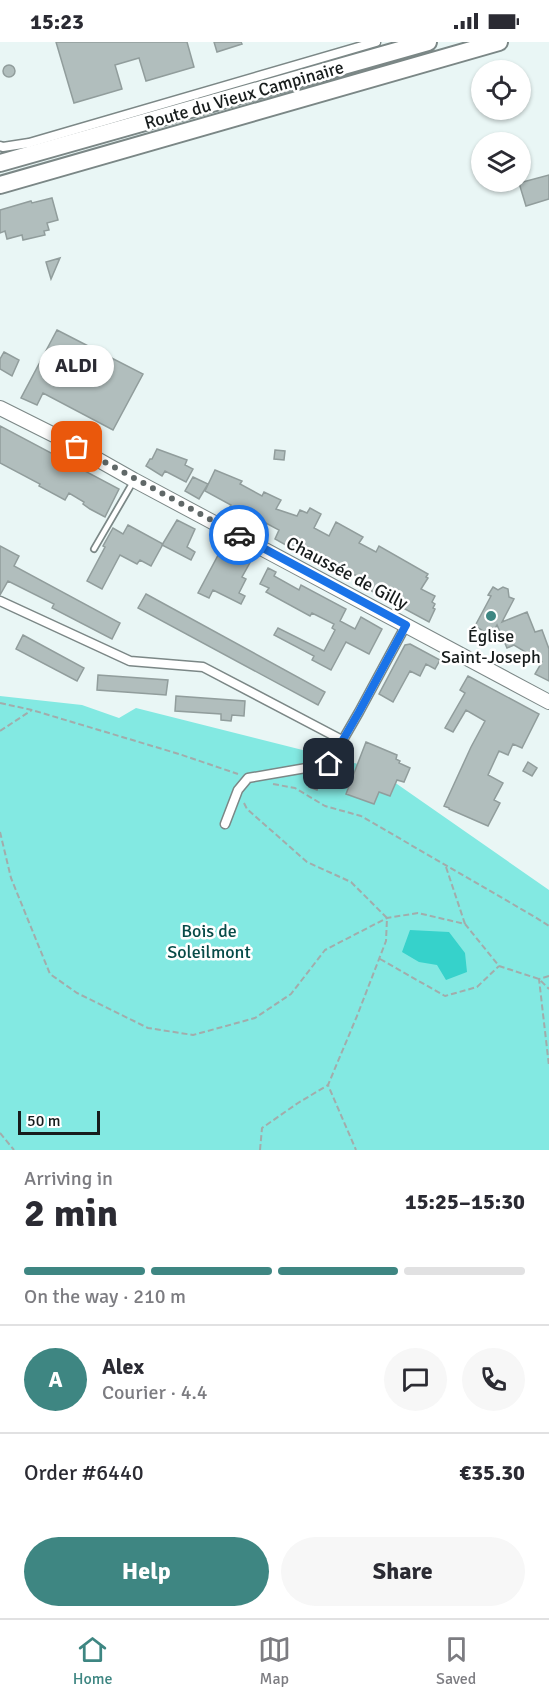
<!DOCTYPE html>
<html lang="en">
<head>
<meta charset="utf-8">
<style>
  body { margin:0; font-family:Signika,sans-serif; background:#f7f7f7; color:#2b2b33; height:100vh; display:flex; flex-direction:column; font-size:22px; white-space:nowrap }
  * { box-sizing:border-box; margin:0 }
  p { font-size:20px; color:#7c7c81 }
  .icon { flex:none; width:33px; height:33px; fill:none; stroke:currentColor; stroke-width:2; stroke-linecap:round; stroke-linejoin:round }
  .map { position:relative; height:1108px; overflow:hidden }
  .panel { display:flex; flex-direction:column; background:#fff; flex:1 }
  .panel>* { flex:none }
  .fabs { position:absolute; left:471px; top:18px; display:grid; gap:12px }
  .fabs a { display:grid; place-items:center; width:60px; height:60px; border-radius:50%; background:#fff; box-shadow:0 2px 4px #0004; font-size:30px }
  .scale { position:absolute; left:18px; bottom:15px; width:82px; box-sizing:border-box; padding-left:6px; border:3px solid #171c1c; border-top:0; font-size:16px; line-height:21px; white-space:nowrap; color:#171c1c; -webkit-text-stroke:4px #fff; paint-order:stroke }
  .pin { position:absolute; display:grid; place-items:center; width:51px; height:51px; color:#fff; margin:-26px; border-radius:12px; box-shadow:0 3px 9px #0006 }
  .courier { position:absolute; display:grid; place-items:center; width:60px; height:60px; margin:-30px; border:4px solid #1a73e8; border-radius:50%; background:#fff; color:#222; box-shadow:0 2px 8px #0007 }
  .bubble { position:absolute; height:42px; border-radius:21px; background:#fff; box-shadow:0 2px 4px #0004; font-size:20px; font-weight:700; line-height:42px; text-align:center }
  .overview em { font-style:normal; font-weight:700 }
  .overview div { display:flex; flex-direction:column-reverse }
  .overview { display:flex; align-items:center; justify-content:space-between; height:102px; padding:0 24px }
  h1 { font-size:39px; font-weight:700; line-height:45px }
  .bar { display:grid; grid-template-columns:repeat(4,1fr); gap:9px 6px; align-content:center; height:72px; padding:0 24px }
  .bar i { height:8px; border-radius:4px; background:#e1e1e2 }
  .bar .active { background:#3e8682 }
  .bar p { grid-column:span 4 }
  .line { display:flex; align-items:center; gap:15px; padding:0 24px; border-top:2px solid #e1e1e2 }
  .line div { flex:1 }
  .round { display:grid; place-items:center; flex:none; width:63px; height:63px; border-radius:32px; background:#f7f7f7 }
  .action { display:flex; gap:12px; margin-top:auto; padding:12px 24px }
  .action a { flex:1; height:69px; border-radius:36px; background:#3e8682; color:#fff; font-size:24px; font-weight:700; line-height:69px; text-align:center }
  .action a+a { background:#f7f7f7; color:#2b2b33 }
  .status { display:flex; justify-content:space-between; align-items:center; height:42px; padding:0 30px; background:#fff; direction:ltr }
  .status svg { height:16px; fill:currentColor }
  .dock { display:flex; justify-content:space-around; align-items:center; height:84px; border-top:2px solid #e1e1e2; background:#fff; font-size:16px; color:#7c7c81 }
  .dock a { display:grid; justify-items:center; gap:3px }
  .dock .active { color:#3e8682 }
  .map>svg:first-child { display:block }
  .green { fill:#83e9e2 }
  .water { fill:#36d2cb }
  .building { fill:#b1bebd; stroke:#919d9c; stroke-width:1.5 }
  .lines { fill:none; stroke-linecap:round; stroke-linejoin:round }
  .lane-casing { stroke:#7b8786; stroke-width:8 }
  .street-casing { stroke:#7b8786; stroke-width:11 }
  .primary-casing { stroke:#7b8786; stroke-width:16 }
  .highway-casing { stroke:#7b8786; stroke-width:20 }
  .path { stroke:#a2acab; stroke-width:2; stroke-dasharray:6 3; stroke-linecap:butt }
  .lane { stroke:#fff; stroke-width:4.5 }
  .street { stroke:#fff; stroke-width:8 }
  .primary { stroke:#fff; stroke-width:14 }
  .highway { stroke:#fff; stroke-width:16 }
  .done { stroke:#606868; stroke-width:6; stroke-dasharray:0 10.8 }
  .route { stroke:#1a73e8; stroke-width:8 }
  .poi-dot { fill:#3e8682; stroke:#fff; stroke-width:2 }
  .labels { text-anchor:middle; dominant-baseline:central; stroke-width:5; stroke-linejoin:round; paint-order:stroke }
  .street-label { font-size:18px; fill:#171c1c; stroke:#fff }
  .poi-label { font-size:18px; fill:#171c1c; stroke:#fff }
  .park-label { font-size:18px; fill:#074b48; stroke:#fff }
</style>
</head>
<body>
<div class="status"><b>15:23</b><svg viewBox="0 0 49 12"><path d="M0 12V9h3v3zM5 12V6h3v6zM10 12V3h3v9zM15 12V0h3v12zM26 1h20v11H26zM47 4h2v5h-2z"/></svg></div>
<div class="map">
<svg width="549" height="1108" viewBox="0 0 549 1108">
  <rect width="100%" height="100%" fill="#e9f6f5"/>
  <path class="green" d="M 0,654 L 82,663 L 119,676 L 136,666 L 374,726 L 549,848 L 549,1108 L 0,1108 Z"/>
  <path class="water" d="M 410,888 L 449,890 L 465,911 L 467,930 L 446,938 L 437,923 L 419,920 L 402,910 Z"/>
  <path class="building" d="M 56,0 L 187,0 L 194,25 L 146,39 L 139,16 L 115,23 L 122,47 L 74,61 Z
    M 214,0 L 241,0 L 242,2 L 217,10 Z
    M3 29a6 6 0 1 1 12 0a6 6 0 1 1-12 0Z
    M 549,133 L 549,157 L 526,164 L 519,141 Z
    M 52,156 L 58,178 L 47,181 L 49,188 L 44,189 L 45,193 L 23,198 L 22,193 L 7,197 L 5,189 L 0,191 L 0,168 L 31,159 L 32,161 Z
    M 60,216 L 51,237 L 46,220 Z
    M 57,288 L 143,332 L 113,388 L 43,351 L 37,363 L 21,356 Z
    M 4,310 L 19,318 L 12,334 L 0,327 L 0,317 Z
    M 0,384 L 119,447 L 105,475 L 90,467 L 83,462 L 84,460 L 69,451 L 65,458 L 39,444 L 40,442 L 0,421 Z
    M 157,407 L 187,418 L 185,423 L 193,427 L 186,440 L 165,429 L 162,434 L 146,424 L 150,417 L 152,417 Z
    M 275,408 L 285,409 L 284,418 L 274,417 Z
    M 215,428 L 242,439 L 240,442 L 262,454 L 264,450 L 281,458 L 276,467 L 297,474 L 300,468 L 307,471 L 310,466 L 321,472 L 314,486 L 329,494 L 336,480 L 363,495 L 359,501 L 376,510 L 379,504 L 428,532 L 426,535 L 428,536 L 421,547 L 435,554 L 432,560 L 435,562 L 433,566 L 435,567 L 429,580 L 366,546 L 370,540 L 363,537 L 347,529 L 344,534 L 326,524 L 329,519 L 303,505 L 300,511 L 275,497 L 279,488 L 264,480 L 259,489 L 226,471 L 231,463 L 205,449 Z
    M 193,435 L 208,442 L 199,457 L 185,449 Z
    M 177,478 L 195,487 L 187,505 L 195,510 L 191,518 L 162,503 Z
    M 128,483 L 163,502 L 151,524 L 140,518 L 137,522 L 120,513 L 102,547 L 87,539 L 105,505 L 103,504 L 113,486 L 123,492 Z
    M 224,502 L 252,517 L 242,535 L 246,537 L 239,551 L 245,554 L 241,562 L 213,548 L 209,556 L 198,551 Z
    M 0,504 L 19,514 L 14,524 L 120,581 L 112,597 L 52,566 L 54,562 L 8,539 L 0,553 Z
    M 268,526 L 276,530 L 274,534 L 299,548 L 301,543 L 346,567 L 340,579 L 355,587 L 361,575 L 382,587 L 369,612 L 346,600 L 331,628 L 312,618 L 314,614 L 274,593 L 278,586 L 324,609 L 335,588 L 332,586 L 334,582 L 312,571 L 310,574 L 266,550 L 269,546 L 260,542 Z
    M 493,545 L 498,548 L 503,545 L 508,547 L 509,555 L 514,557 L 502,580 L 527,570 L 535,590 L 542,588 L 549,607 L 549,639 L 535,632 L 542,620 L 514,603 L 507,606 L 497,583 L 491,594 L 475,584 L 491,554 L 488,553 Z
    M 146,552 L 325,650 L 318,663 L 138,566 Z
    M 23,593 L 84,626 L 77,639 L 16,607 Z
    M 410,602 L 440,618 L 435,627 L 426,622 L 420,634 L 410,629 L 393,660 L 379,652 L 405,603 Z
    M 98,633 L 168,638 L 166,653 L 97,648 Z
    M 468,634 L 539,672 L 522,706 L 513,702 L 508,713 L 499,709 L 488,733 L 503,741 L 494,758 L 500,761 L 488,784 L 449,767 L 449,766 L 444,764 L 471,705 L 485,679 L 466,668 L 453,690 L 445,686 L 465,651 L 460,648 Z
    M 176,654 L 245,659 L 244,674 L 232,673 L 231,679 L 221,678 L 221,672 L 175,669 Z
    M 366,700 L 397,713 L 396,717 L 400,719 L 399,721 L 410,726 L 404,740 L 397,738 L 390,754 L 379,750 L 374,762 L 346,752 Z
    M 528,720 L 537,726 L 532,734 L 523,729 Z
    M 323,729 L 317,748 L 309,745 L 314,731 Z"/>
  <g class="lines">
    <g class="lane-casing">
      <path id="lane" d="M 94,507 L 133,440"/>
    </g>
    <g class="street-casing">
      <path id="street" d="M 0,104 L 3,105 L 29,101 L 376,0
        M 0,559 L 130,619 L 203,625 L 342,698
        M 225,782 L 238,748 L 248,736 L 329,722 L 359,670 L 406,583"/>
    </g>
    <g class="primary-casing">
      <path id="primary" d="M 0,366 L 58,395 L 134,438 L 549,660"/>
    </g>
    <g class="highway-casing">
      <path id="highway" d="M 0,121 L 428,0
        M 0,143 L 499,0"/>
    </g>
    <path class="path" d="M 0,661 L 32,668 L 179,712 L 238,732
      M 0,689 L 32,668
      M 273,742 L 295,746 L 325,764 L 361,774 L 535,875 L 549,884
      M 244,761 L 247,767 L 307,820 L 351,840 L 387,876 L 386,899 L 357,974 L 328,1043 L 356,1108
      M 0,790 L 11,836 L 50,932 L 77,951 L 148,986 L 193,993 L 255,976 L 291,952 L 325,908 L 387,876 L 418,871 L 465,882 L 499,924 L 539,937 L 549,947
      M 446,825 L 465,882
      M 380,917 L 445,954 L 477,945 L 499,924
      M 549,934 L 539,937 L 549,1024
      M 0,1091 L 14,1108
      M 260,1108 L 262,1086 L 298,1061 L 328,1043"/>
    <use href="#lane" class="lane"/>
    <use href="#street" class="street"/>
    <use href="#primary" class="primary"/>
    <use href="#highway" class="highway"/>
  </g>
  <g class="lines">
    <path class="done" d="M 77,405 L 239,493"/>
    <path class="route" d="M 239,493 L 406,583 L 359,670 L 329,722"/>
  </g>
  <circle class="poi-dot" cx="491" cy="574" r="6"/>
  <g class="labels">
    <g class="street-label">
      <text transform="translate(244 53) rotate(-16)">Route du Vieux Campinaire</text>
      <text transform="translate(347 531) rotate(28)">Chaussée de Gilly</text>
    </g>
    <g class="poi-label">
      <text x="491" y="594">Église<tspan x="491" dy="21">Saint-Joseph</tspan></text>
    </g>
    <g class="park-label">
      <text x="209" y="889">Bois de<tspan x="209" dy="21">Soleilmont</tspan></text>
    </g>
  </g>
</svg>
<div class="fabs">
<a><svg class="icon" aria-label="locate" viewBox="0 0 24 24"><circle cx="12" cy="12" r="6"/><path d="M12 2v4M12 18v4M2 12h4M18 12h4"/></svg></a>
<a><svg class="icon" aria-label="layers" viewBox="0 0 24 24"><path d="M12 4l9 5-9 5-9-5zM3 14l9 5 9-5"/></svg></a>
</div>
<div class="scale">50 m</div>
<div class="pin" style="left:77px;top:405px;background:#ea580c"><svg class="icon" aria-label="bag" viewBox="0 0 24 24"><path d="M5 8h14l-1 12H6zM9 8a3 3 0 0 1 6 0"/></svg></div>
<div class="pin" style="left:329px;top:722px;background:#1f2937"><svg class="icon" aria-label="home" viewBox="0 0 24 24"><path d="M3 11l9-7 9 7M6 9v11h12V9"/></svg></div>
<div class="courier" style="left:239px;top:493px"><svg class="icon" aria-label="car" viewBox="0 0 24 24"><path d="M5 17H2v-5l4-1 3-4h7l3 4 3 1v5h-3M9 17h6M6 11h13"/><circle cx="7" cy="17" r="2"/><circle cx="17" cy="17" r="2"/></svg></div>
<div class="bubble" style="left:39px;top:303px;width:75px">ALDI</div>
</div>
<section class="panel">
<div class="overview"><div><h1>2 min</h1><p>Arriving in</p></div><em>15:25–15:30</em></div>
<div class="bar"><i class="active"></i><i class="active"></i><i class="active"></i><i></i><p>On the way · 210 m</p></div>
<div class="line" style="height:108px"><b class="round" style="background:#3e8682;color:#fff">A</b><div><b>Alex</b><p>Courier · 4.4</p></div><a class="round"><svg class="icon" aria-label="chat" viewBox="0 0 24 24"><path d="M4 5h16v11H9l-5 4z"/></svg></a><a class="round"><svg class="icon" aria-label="phone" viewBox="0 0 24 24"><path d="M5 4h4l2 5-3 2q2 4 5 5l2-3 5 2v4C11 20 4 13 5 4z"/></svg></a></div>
<div class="line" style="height:78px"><div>Order #6440</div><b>€35.30</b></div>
<div class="action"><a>Help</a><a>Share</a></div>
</section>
<nav class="dock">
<a class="active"><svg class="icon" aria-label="home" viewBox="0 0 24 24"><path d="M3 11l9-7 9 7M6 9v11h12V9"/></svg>Home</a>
<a><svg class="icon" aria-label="map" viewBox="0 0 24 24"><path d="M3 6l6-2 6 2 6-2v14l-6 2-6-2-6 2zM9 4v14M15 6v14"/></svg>Map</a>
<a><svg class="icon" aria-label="saved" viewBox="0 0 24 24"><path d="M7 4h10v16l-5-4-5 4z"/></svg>Saved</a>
</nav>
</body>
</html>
